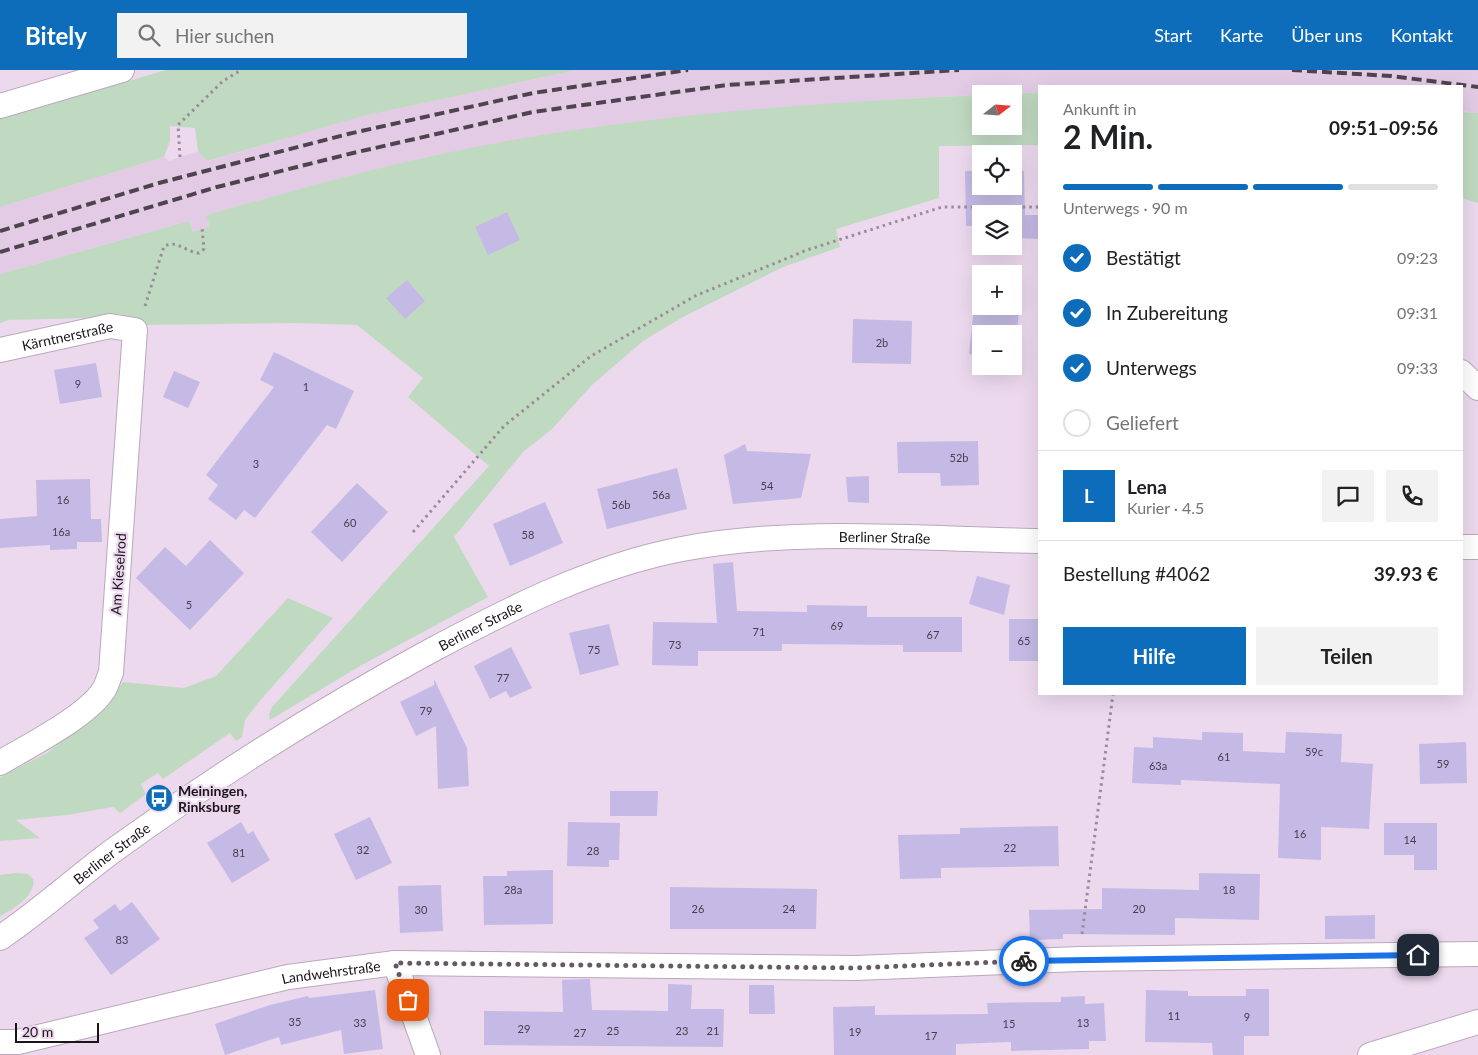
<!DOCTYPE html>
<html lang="de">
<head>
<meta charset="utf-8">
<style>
  body { margin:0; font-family:Lato,sans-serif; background:#f2f2f2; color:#202124; height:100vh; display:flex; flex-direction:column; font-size:19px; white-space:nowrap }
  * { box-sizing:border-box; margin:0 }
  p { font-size:16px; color:#757577 }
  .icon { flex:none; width:28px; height:28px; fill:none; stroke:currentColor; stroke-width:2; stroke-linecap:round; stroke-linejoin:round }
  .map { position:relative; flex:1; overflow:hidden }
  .panel { position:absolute; left:1038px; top:15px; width:425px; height:610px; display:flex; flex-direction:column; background:#fff; border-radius:0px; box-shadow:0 5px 20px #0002 }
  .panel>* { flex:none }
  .needle { width:32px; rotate:73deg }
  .controls { position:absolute; left:972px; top:15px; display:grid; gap:10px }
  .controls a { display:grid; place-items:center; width:50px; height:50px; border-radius:0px; background:#fff; box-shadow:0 5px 20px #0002; font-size:25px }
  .scale { position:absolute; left:15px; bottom:12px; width:84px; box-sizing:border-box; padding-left:5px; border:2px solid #1b141b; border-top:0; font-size:14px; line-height:18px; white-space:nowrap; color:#1b141b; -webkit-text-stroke:4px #ecd9ee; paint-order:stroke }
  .pin { position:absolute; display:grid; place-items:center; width:42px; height:42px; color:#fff; margin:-21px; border-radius:10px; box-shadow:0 2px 8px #0006 }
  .courier { position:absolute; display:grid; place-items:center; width:50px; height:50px; margin:-25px; border:4px solid #1a73e8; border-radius:50%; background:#fff; color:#222; box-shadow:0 1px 6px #0007 }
  .head em { font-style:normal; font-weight:700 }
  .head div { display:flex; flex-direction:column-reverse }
  .head { display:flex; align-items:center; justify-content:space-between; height:85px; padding:0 25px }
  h1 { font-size:32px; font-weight:700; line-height:38px }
  .bar { display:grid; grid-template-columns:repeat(4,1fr); gap:8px 5px; align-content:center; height:60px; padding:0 25px }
  .bar i { height:6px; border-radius:4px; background:#e0e0e0 }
  .bar .selected { background:#0d6dba }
  .bar p { grid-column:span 4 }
  .line { display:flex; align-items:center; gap:12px; padding:0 25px; border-top:1px solid #e0e0e0 }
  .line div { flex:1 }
  .round { display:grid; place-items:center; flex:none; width:52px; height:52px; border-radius:0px; background:#f2f2f2 }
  ol { padding:0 25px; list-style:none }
  li { display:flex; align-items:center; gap:15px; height:55px }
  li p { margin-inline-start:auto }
  li .icon { padding:5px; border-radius:50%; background:#0d6dba; color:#fff; stroke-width:4 }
  li:last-child { color:#757577 }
  li i { width:28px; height:28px; border:2px solid #e0e0e0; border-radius:50% }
  .action { display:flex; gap:10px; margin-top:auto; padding:10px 25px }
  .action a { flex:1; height:58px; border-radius:0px; background:#0d6dba; color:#fff; font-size:20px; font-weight:700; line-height:58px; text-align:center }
  .action a+a { background:#f2f2f2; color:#202124 }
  header { display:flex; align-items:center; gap:30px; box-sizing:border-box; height:70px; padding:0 25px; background:#0d6dba; color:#fff }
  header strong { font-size:24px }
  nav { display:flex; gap:28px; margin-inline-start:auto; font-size:18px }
  .search { width:350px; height:45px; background:#f2f2f2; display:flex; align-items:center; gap:12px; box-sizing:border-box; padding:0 18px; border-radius:0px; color:#757577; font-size:19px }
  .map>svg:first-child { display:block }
  .built { fill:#e3cbe6 }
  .green { fill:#c0dac1 }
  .building { fill:#c4bae5 }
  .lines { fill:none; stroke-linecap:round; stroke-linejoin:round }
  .street-casing { stroke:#baa8bc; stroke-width:26 }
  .path { stroke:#9a8c9b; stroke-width:3; stroke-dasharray:2.5 4; stroke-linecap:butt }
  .street { stroke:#fff; stroke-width:24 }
  .rail { stroke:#4e444e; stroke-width:4; stroke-dasharray:10 5; stroke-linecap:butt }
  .done { stroke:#645965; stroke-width:5; stroke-dasharray:0 9 }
  .route { stroke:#1a73e8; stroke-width:6 }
  .labels { text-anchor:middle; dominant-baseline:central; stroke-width:4.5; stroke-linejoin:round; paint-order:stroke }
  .number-label { font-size:11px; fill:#453e4e }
  .street-label { font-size:14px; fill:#1b141b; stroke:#ecd9ee }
  .poi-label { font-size:14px; font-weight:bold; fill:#1b141b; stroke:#ecd9ee; text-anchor:start }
</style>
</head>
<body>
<header>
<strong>Bitely</strong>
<div class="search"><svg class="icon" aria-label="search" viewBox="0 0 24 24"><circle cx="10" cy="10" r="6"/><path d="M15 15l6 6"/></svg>Hier suchen</div>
<nav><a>Start</a><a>Karte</a><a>Über uns</a><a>Kontakt</a></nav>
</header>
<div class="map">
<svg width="1478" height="985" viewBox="0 0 1478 985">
  <rect width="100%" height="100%" fill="#ecd9ee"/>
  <path class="built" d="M 577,0 L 1478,0 L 1478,43 L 1461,41 L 1461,16 L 1039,16 L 1039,22 L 913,28 L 692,46 L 532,67 L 436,85 L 353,105 L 206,145 L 210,157 L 193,162 L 189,151 L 0,204 L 0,137 L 164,87 L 169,91 L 198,81 L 208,91 L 362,46 Z"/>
  <path class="green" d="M 166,0 L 577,0 L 363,46 L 207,91 L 198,81 L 195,58 L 170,56 L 170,71 L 164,87 L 0,137 L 0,49 Z
    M 1039,22 L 1039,75 L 939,76 L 939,128 L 836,159 L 840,177 L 783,197 L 683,247 L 643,271 L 592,315 L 552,359 L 523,382 L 454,467 L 488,527 L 360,596 L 270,650 L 269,645 L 272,637 L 489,396 L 408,327 L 423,308 L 357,255 L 297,253 L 146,255 L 121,244 L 86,248 L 8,250 L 0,253 L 0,204 L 189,151 L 193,162 L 210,157 L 206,145 C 282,124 358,102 436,85 C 611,47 802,33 981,25 L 981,56 L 1014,56 L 1014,24 L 1007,24 Z
    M 1461,42 L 1478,43 L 1478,133 L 1461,128 Z
    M 288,528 L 333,548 L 258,633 L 245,650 L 242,667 L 236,671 L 230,663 L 163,709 L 158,703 L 141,714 L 146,724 L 120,743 L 113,737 L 67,745 L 16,750 L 40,768 L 0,771 L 0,707 L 47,683 L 94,647 L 123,612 L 184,618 L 216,606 Z
    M 15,803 L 28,804 L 33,809 C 37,824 12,841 0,846 L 0,805 Z"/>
  <path class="building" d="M 965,101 L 981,101 L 981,116 L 1014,116 L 1014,101 L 1024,101 L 1025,145 L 1039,145 L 1039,169 L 1014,168 L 1014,144 L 981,144 L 981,156 L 966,156 Z
    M 507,142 L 520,170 L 488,185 L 475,157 Z
    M 407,210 L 425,231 L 405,249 L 386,228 Z
    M 974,237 L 1019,242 L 1014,289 L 1014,264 L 981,264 L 981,285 L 969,284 Z
    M 853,249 L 912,251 L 911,294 L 852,293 Z
    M 274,282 L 354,321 L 336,359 L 327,355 L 255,448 L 244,440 L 236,450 L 208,429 L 218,415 L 206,405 L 274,317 L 260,310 Z
    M 96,293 L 102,327 L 60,334 L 54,300 Z
    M 174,301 L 200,312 L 188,338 L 163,327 Z
    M 978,371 L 979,415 L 941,416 L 940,403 L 898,403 L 897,372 Z
    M 745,374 L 747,381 L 811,384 L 801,428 L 733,434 L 724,385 Z
    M 677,398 L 687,439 L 607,459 L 597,419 Z
    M 869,406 L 869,433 L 848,432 L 846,407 Z
    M 90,409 L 91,449 L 101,449 L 102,472 L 77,472 L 77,479 L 50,480 L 50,475 L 0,478 L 0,449 L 37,446 L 36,410 Z
    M 357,413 L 388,442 L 342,492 L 311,462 Z
    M 545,432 L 563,473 L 510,496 L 493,454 Z
    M 210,470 L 244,503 L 190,560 L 136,508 L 165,477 L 186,496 Z
    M 733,492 L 737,541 L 807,542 L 807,535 L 867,536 L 867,547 L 962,547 L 962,582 L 903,582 L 903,575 L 782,574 L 782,581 L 698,581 L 698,596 L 652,595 L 653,552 L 717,553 L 713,494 Z
    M 977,506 L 1010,515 L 1004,545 L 969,534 Z
    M 1009,549 L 1039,549 L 1039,591 L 1009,591 Z
    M 609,554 L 619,595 L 580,605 L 569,563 Z
    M 511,577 L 532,618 L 510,628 L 506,621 L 490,629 L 474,596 Z
    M 434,609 L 467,678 L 469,716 L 438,719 L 436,656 L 416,666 L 400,632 L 434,615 Z
    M 1202,662 L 1243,663 L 1243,681 L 1285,683 L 1286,662 L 1342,664 L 1341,692 L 1373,694 L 1369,759 L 1321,757 L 1321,790 L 1278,788 L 1280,714 L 1181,710 L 1181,715 L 1132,713 L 1134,677 L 1153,678 L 1153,667 L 1202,670 Z
    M 1466,672 L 1467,713 L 1420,714 L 1419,674 Z
    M 610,721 L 658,721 L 657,746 L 610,746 Z
    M 370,747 L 392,793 L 356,810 L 334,764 Z
    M 241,752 L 248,764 L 253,761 L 270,790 L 232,813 L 207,773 Z
    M 568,752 L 620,753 L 619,790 L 609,790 L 609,797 L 567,796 Z
    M 1384,753 L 1437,753 L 1437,800 L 1414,800 L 1414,785 L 1384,785 Z
    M 1058,756 L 1059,796 L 941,798 L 941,808 L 900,809 L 898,765 L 960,764 L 960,758 Z
    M 553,800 L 553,854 L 484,855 L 483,806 L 507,806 L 507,801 Z
    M 1199,803 L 1260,804 L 1259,850 L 1175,848 L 1175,865 L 1063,864 L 1063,869 L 1030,870 L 1029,840 L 1102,839 L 1102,818 L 1199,820 Z
    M 441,815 L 443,861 L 400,863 L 398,816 Z
    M 670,817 L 817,819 L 816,859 L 670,859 Z
    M 132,832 L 160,869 L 111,905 L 84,868 L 99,858 L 93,850 L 115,834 L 120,841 Z
    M 1375,845 L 1375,869 L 1325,869 L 1325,846 Z
    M 586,909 L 590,909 L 592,940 L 668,941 L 668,914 L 692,915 L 691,939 L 724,939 L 723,977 L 484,975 L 484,941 L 563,942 L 562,910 Z
    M 749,915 L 774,915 L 775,944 L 749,944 Z
    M 1246,919 L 1269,919 L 1269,966 L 1244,966 L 1244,985 L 1213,985 L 1212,973 L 1145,972 L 1146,920 L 1188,921 L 1188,926 L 1246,926 Z
    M 375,920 L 383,979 L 344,984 L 341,960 L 281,975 L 279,967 L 225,985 L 215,954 L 270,935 L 308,926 L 309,928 Z
    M 1085,926 L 1085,934 L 1104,933 L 1106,971 L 1089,971 L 1089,979 L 1011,981 L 1011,972 L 956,974 L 956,985 L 834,985 L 833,937 L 875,936 L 875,945 L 988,944 L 987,933 L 1061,932 L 1061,927 Z"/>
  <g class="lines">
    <g class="street-casing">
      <g id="street">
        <path d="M 0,36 L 122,0"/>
        <path id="s1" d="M 0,280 L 110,256 L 135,260 L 111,603 C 108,608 107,616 103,621 C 86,647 28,676 0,693"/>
        <path d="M 1461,302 L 1478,318"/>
        <path d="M 1461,477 L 1478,477"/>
        <path id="s2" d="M 0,868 C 40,841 76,808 114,780 C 216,706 321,640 432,580 C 511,538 593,496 682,479 C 796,457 922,469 1039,471"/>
        <path d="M 395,893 L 428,985"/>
        <path id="s3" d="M 0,972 L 18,972 L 288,907 L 395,893 L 856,898 L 1079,889 L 1478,884"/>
        <path d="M 1370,985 L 1478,952"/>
      </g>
    </g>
    <path class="path" d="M 180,87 L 178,55 L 223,11 L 241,0
      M 145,236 L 164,176 C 179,170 185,182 199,183 L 204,179 L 202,158
      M 413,462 L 504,356 L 591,286 L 695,226 L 807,180 L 942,137 L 1039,137
      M 1082,864 L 1113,624"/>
    <use href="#street" class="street"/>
    <path class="rail" d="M 1292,0 L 1391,6 L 1478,17
      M 0,161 L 159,113 L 348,64 L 533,23 L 688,0
      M 0,182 L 217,117 L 353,83 L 533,42 L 727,15 L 959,0"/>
  </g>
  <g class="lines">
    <path class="done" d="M 408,930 L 395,893 L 856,898 L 1024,891"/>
    <path class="route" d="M 1024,891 L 1418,885"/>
  </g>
  <defs>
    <g id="bus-disc" transform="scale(1.4375)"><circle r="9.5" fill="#0d6dba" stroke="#ecd9ee"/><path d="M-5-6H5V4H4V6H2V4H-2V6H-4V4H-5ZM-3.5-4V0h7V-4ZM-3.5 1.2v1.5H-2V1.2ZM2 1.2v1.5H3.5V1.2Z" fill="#fff"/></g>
  </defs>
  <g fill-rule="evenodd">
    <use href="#bus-disc" x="159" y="728"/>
  </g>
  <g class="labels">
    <g class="number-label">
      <text x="882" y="272">2b</text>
      <text x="78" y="313">9</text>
      <text x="306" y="316">1</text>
      <text x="959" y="387">52b</text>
      <text x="256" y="393">3</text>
      <text x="767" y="415">54</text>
      <text x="661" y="424">56a</text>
      <text x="63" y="429">16</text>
      <text x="621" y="434">56b</text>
      <text x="350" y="452">60</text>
      <text x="61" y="461">16a</text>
      <text x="528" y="464">58</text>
      <text x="189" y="534">5</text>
      <text x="837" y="555">69</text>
      <text x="759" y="561">71</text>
      <text x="933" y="564">67</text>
      <text x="1024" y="570">65</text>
      <text x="675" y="574">73</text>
      <text x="594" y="579">75</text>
      <text x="503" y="607">77</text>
      <text x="426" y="640">79</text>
      <text x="1314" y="681">59c</text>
      <text x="1224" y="686">61</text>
      <text x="1443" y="693">59</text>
      <text x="1158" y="695">63a</text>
      <text x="1300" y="763">16</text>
      <text x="1410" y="769">14</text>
      <text x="1010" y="777">22</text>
      <text x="363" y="779">32</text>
      <text x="593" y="780">28</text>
      <text x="239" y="782">81</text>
      <text x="513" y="819">28a</text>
      <text x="1229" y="819">18</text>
      <text x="698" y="838">26</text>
      <text x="789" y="838">24</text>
      <text x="1139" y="838">20</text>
      <text x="421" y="839">30</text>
      <text x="122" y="869">83</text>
      <text x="1174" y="945">11</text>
      <text x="1247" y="946">9</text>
      <text x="295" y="951">35</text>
      <text x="360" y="952">33</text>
      <text x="1083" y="952">13</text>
      <text x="1009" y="953">15</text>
      <text x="524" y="958">29</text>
      <text x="613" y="960">25</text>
      <text x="682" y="960">23</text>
      <text x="713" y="960">21</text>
      <text x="855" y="961">19</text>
      <text x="580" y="962">27</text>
      <text x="931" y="965">17</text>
    </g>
    <g class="street-label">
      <text stroke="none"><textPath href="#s1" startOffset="69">Kärntnerstraße</textPath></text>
      <text stroke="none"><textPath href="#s2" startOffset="994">Berliner Straße</textPath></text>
      <text transform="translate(118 504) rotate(-86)">Am Kieselrod</text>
      <text stroke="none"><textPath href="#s2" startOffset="574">Berliner Straße</textPath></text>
      <text stroke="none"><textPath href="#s2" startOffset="140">Berliner Straße</textPath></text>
      <text stroke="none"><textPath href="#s3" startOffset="339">Landwehrstraße</textPath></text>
    </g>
    <g class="poi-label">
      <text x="178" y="720">Meiningen,<tspan x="178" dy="16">Rinksburg</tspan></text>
    </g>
  </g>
</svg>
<div class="controls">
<a><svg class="needle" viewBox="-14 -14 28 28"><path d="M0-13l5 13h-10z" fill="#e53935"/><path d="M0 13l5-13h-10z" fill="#757577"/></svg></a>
<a><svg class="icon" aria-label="locate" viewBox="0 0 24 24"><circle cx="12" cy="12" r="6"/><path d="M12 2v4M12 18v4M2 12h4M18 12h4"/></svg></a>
<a><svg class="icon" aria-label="layers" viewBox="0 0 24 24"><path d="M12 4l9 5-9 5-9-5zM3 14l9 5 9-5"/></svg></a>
<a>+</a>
<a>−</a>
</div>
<div class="scale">20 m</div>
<div class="pin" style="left:408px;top:930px;background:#ea580c"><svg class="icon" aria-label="bag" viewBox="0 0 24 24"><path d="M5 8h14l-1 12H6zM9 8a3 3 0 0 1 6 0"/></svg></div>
<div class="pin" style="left:1418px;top:885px;background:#1f2937"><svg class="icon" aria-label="home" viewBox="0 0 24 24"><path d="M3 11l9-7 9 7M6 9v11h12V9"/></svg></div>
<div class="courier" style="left:1024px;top:891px"><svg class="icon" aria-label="bike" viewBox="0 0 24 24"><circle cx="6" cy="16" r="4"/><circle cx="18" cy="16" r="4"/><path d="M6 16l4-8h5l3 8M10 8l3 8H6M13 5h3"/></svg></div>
<section class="panel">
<div class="head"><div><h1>2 Min.</h1><p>Ankunft in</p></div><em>09:51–09:56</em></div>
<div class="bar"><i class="selected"></i><i class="selected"></i><i class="selected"></i><i></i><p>Unterwegs · 90 m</p></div>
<ol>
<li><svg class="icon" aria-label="check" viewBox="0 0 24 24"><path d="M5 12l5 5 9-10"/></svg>Bestätigt<p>09:23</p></li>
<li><svg class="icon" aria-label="check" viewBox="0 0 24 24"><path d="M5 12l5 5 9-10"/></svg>In Zubereitung<p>09:31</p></li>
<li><svg class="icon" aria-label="check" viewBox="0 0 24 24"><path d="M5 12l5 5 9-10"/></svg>Unterwegs<p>09:33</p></li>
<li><i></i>Geliefert</li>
</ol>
<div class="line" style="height:90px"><b class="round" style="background:#0d6dba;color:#fff">L</b><div><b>Lena</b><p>Kurier · 4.5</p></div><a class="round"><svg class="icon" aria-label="chat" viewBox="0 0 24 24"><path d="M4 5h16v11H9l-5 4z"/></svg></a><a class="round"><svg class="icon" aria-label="phone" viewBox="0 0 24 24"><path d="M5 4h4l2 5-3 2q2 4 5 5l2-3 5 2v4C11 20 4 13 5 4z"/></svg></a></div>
<div class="line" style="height:65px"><div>Bestellung #4062</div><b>39.93 €</b></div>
<div class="action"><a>Hilfe</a><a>Teilen</a></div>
</section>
</div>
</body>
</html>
